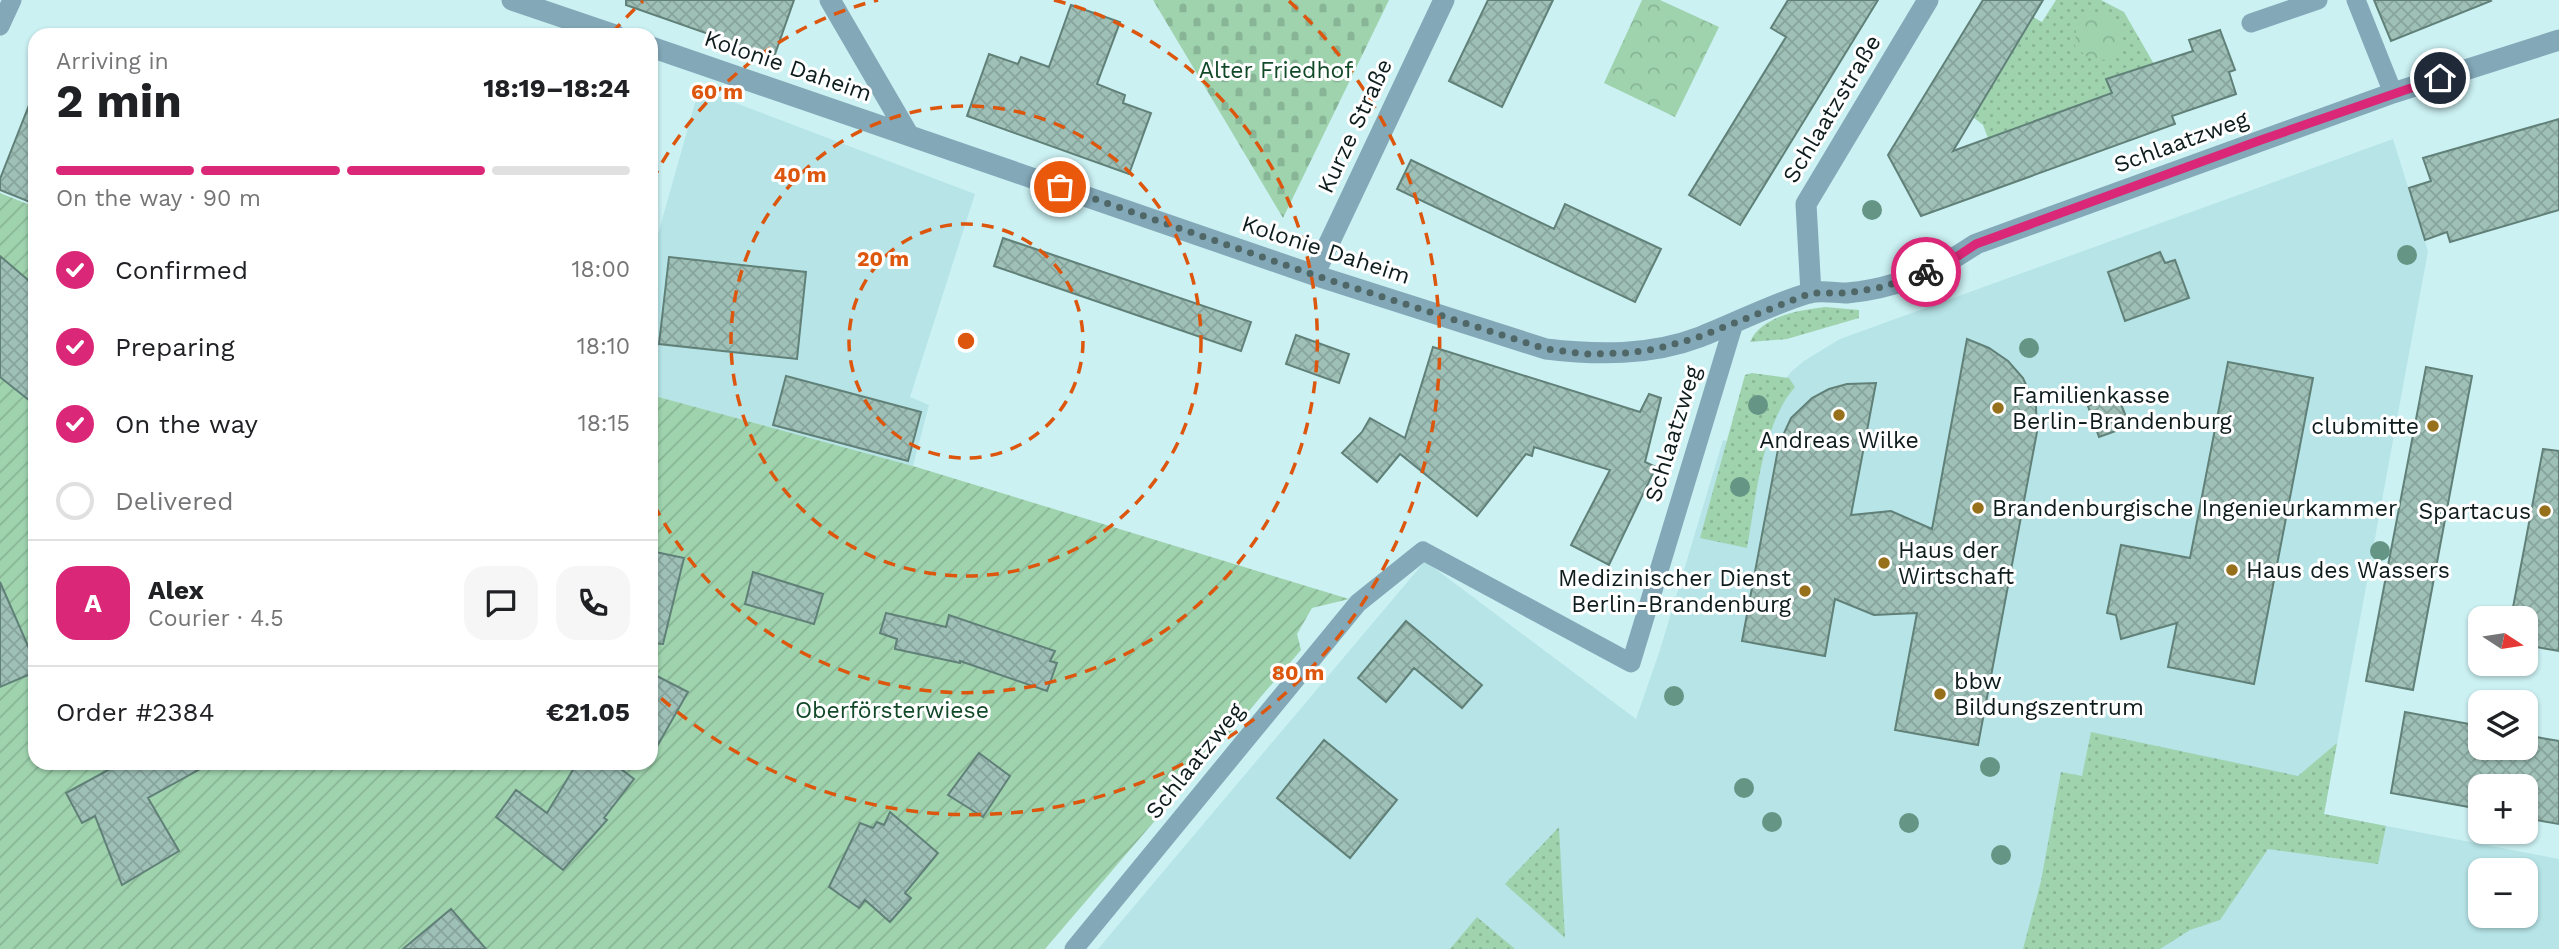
<!DOCTYPE html>
<html lang="en">
<head>
<meta charset="utf-8">
<style>
  body { margin:0; font-family:"Work Sans",sans-serif; background:#f6f6f6; color:#202124; height:100vh; display:flex; flex-direction:column; font-size:26px; white-space:nowrap }
  * { box-sizing:border-box; margin:0 }
  p { font-size:23px; color:#757577 }
  .icon { flex:none; width:38px; height:38px; fill:none; stroke:currentColor; stroke-width:2; stroke-linecap:round; stroke-linejoin:round }
  .map { position:relative; flex:1; overflow:hidden }
  .drawer { position:absolute; left:28px; top:28px; width:630px; height:742px; display:flex; flex-direction:column; background:#fff; border-radius:21px; box-shadow:0 2px 5px #0004 }
  .drawer>* { flex:none }
  .needle { width:46px; rotate:102deg }
  .buttons { position:absolute; left:2468px; top:606px; display:grid; gap:14px }
  .buttons a { display:grid; place-items:center; width:70px; height:70px; border-radius:14px; background:#fff; box-shadow:0 2px 5px #0004; font-size:35px }
  .pin { position:absolute; display:grid; place-items:center; width:60px; height:60px; color:#fff; margin:-30px; border:4px solid #fff; border-radius:50%; box-shadow:0 2px 7px #0007 }
  .courier { position:absolute; display:grid; place-items:center; width:70px; height:70px; margin:-35px; border:5px solid #db2777; border-radius:50%; background:#fff; color:#222; box-shadow:0 2px 9px #0007 }
  .head em { font-style:normal; font-weight:700 }
  .head div { display:flex; flex-direction:column-reverse }
  .head { display:flex; align-items:center; justify-content:space-between; height:119px; padding:0 28px }
  h1 { font-size:46px; font-weight:700; line-height:52px }
  .bar { display:grid; grid-template-columns:repeat(4,1fr); gap:10px 7px; align-content:center; height:84px; padding:0 28px }
  .bar i { height:9px; border-radius:5px; background:#e0e0e0 }
  .bar .current { background:#db2777 }
  .bar p { grid-column:span 4 }
  .line { display:flex; align-items:center; gap:18px; padding:0 28px; border-top:2px solid #e0e0e0 }
  .line div { flex:1 }
  .round { display:grid; place-items:center; flex:none; width:74px; height:74px; border-radius:21px; background:#f6f6f6 }
  ol { padding:0 28px; list-style:none }
  li { display:flex; align-items:center; gap:21px; height:77px }
  li p { margin-inline-start:auto }
  li .icon { padding:7px; border-radius:50%; background:#db2777; color:#fff; stroke-width:4 }
  li:last-child { color:#757577 }
  li i { width:38px; height:38px; border:4px solid #e0e0e0; border-radius:50% }
  .map>svg:first-child { display:block }
  .built { fill:#b6e4e7; fill-rule:evenodd }
  .grass { fill:url(#grass-dots) }
  .forest { fill:url(#forest-crowns) }
  .cemetery { fill:url(#cemetery-stones) }
  .garden { fill:url(#garden-furrows) }
  .building { fill:url(#building-cross-hatch); stroke:#608078; stroke-width:2 }
  .lines { fill:none; stroke-linecap:round; stroke-linejoin:round }
  .lane { stroke:#83a8b8; stroke-width:19 }
  .street { stroke:#83a8b8; stroke-width:21 }
  .tree { fill:#659584 }
  .done { stroke:#506768; stroke-width:7; stroke-dasharray:0 12.6 }
  .route { stroke:#db2777; stroke-width:9 }
  .ring { fill:none; stroke:#dd560d; stroke-width:3.5; stroke-dasharray:12 9 }
  .poi-dot { fill:#97701b; stroke:#fff; stroke-width:2.5 }
  .labels { text-anchor:middle; dominant-baseline:central; stroke-width:6; stroke-linejoin:round; paint-order:stroke }
  .street-label { font-size:23px; fill:#0e1c1d; stroke:#fff }
  .park-label { font-size:23px; fill:#124929; stroke:#fff }
  .poi-label { font-size:23px; fill:#0e1c1d; stroke:#fff; text-anchor:start }
  .centre { fill:#dd560d; stroke:#fff; stroke-width:3.5 }
  .ring-label { font-size:21px; text-anchor:middle; font-weight:bold; fill:#dd560d; stroke:#fff; stroke-width:6; stroke-linejoin:round; paint-order:stroke }
</style>
</head>
<body>
<div class="map">
<svg width="2559" height="949" viewBox="0 0 2559 949">
  <defs>
    <pattern id="grass-dots" width="8" height="8" patternUnits="userSpaceOnUse" patternTransform="scale(1.75)"><rect width="8" height="8" fill="#9fd3ae"/><path d="M2 2h.1M6 6h.1" fill="none" stroke="#88b595" stroke-width="1.8" stroke-linecap="round"/></pattern>
    <pattern id="forest-crowns" width="20" height="18" patternUnits="userSpaceOnUse" patternTransform="scale(1.75)"><rect width="20" height="18" fill="#9fd3ae"/><path d="M2 6a3 3 0 1 1 6 0M12 15a3 3 0 1 1 6 0" fill="none" stroke="#88b595"/></pattern>
    <pattern id="cemetery-stones" width="16" height="16" patternUnits="userSpaceOnUse" patternTransform="scale(1.75)"><rect width="16" height="16" fill="#9fd3ae"/><path d="M2 7V4a2 2 0 0 1 4 0v3zM10 15v-3a2 2 0 0 1 4 0v3z" fill="#88b595"/></pattern>
    <pattern id="garden-furrows" width="10" height="10" patternUnits="userSpaceOnUse" patternTransform="scale(1.75)"><rect width="10" height="10" fill="#9fd3ae"/><path d="M-1 1l2-2M0 10L10 0M9 11l2-2" fill="none" stroke="#88b595"/></pattern>
    <pattern id="building-cross-hatch" width="8" height="8" patternUnits="userSpaceOnUse" patternTransform="scale(1.75)"><rect width="8" height="8" fill="#9ec0b7"/><path d="M0 0l8 8M0 8l8-8" fill="none" stroke="#87a49d"/></pattern>
  </defs>
  <rect width="100%" height="100%" fill="#cbf1f3"/>
  <path class="built" d="M 699,89 L 975,194 L 910,397 L 929,405 L 913,466 L 651,395 L 651,259 Z
    M 2393,139 L 2428,251 L 2324,814 L 2559,859 L 2559,949 L 1098,949 L 1425,561 L 1636,719 L 1660,650 L 1723,440 L 1754,449 L 1773,396 L 1791,372 L 1804,361 L 1840,339 ZM 2480,870 L 2525,870 L 2525,915 L 2480,915 Z"/>
  <path class="grass" d="M 2056,0 L 2101,0 L 2124,12 L 2154,64 L 2112,93 L 1988,138 L 1983,125 L 1973,117 L 2033,17 L 2042,22 Z
    M 1825,307 L 1859,310 L 1859,318 L 1787,339 L 1750,342 C 1761,316 1800,310 1825,307 Z
    M 1752,373 L 1789,378 L 1795,387 C 1762,424 1756,499 1747,548 L 1700,538 L 1745,375 Z
    M 2091,732 L 2298,776 L 2337,743 L 2324,814 L 2386,826 L 2378,864 L 2268,849 L 2220,920 L 2190,930 L 2160,949 L 2023,949 L 2041,881 L 2061,772 L 2082,776 Z
    M 1559,827 L 1565,938 L 1505,884 Z
    M 1477,917 L 1515,949 L 1450,949 Z"/>
  <path class="forest" d="M 1642,0 L 1660,0 L 1719,27 L 1675,117 L 1604,83 Z
    M 2088,14 L 2108,14 L 2123,31 L 2121,49 L 2106,60 L 2088,58 L 2075,46 L 2076,27 Z"/>
  <path class="cemetery" d="M 1153,0 L 1389,0 L 1283,218 Z"/>
  <path class="garden" d="M 0,193 L 35,207 L 35,763 L 651,763 L 651,395 L 913,466 L 1349,599 L 1312,608 L 1297,634 L 1301,650 L 1045,949 L 0,949 Z"/>
  <path class="building" d="M 626,0 L 794,0 L 774,57 L 626,5 Z
    M 1488,0 L 1553,0 L 1502,107 L 1449,81 Z
    M 1788,0 L 1878,0 L 1740,225 L 1689,195 L 1786,37 L 1771,28 Z
    M 1983,0 L 2043,0 L 1953,151 L 2112,93 L 2106,79 L 2193,51 L 2189,40 L 2220,30 L 2235,70 L 2229,72 L 2236,94 L 2172,116 L 2175,124 L 1921,216 L 1888,155 Z
    M 2374,0 L 2490,0 L 2491,1 L 2391,41 Z
    M 1071,5 L 1120,22 L 1097,84 L 1125,95 L 1123,103 L 1151,113 L 1129,174 L 967,116 L 989,54 L 1018,64 L 1021,57 L 1049,67 Z
    M 33,95 L 35,95 L 35,204 L 0,190 L 0,179 Z
    M 2559,119 L 2559,210 L 2450,242 L 2447,232 L 2425,240 L 2409,188 L 2431,181 L 2423,158 Z
    M 1411,160 L 1554,229 L 1565,204 L 1661,249 L 1635,302 L 1397,189 Z
    M 1003,238 L 1251,322 L 1241,351 L 994,266 Z
    M 2160,252 L 2165,263 L 2175,260 L 2189,298 L 2125,321 L 2108,272 Z
    M 0,256 L 35,286 L 35,405 L 0,377 Z
    M 669,257 L 806,272 L 797,359 L 659,344 Z
    M 1296,335 L 1349,354 L 1339,383 L 1286,364 Z
    M 1967,339 L 1989,348 L 2008,361 L 2023,378 L 2036,407 L 2037,432 L 1978,745 L 1895,730 L 1917,613 L 1874,615 L 1835,599 L 1825,656 L 1742,641 L 1779,444 L 1791,418 L 1812,398 L 1829,389 L 1847,384 L 1876,383 L 1851,515 L 1891,511 L 1932,529 Z
    M 1433,347 L 1640,412 L 1649,394 L 1661,398 L 1645,462 L 1656,467 L 1609,565 L 1571,545 L 1610,470 L 1534,447 L 1532,456 L 1526,454 L 1477,516 L 1400,454 L 1377,482 L 1342,453 L 1362,432 L 1370,418 L 1405,438 Z
    M 2228,362 L 2313,378 L 2254,684 L 2168,667 L 2177,623 L 2121,639 L 2116,615 L 2107,613 L 2121,545 L 2190,558 Z
    M 2426,367 L 2472,376 L 2413,690 L 2366,681 Z
    M 786,376 L 921,412 L 908,461 L 773,425 Z
    M 2117,395 L 2130,426 L 2099,437 L 2088,406 Z
    M 2543,449 L 2559,451 L 2559,651 L 2525,645 L 2525,618 L 2511,618 Z
    M 651,551 L 684,558 L 663,644 L 651,643 Z
    M 753,572 L 823,594 L 814,624 L 745,604 Z
    M 0,582 L 35,662 L 35,672 L 0,687 Z
    M 886,613 L 946,627 L 949,615 L 1055,651 L 1050,661 L 1057,663 L 1047,691 L 960,661 L 960,663 L 895,649 L 897,639 L 880,633 Z
    M 1406,621 L 1482,685 L 1462,708 L 1414,668 L 1386,702 L 1358,678 Z
    M 651,673 L 688,692 L 651,757 Z
    M 2405,712 L 2480,726 L 2480,747 L 2525,747 L 2525,735 L 2559,741 L 2559,824 L 2525,818 L 2525,786 L 2480,786 L 2480,809 L 2391,793 Z
    M 1324,740 L 1397,800 L 1350,858 L 1277,798 Z
    M 979,753 L 1010,776 L 983,817 L 948,795 Z
    M 121,763 L 211,763 L 148,798 L 179,851 L 122,885 L 95,816 L 82,823 L 66,793 Z
    M 577,763 L 613,763 L 634,779 L 604,818 L 607,820 L 563,870 L 496,817 L 516,790 L 547,813 Z
    M 890,812 L 938,853 L 905,893 L 911,898 L 890,922 L 865,900 L 859,908 L 829,887 L 860,823 L 873,828 L 877,822 L 884,825 Z
    M 451,909 L 486,949 L 403,949 Z"/>
  <g class="lines">
    <path class="lane" d="M 2356,0 L 2393,93
      M 2251,23 L 2318,0
      M 0,26 L 12,0
      M 1074,949 L 1358,603 L 1423,551 L 1631,663 L 1734,323"/>
    <path class="street" d="M 512,0 L 615,35
      M 830,0 L 908,134
      M 651,47 L 1314,275 L 1546,349 C 1597,355 1650,356 1700,337 C 1736,323 1772,304 1809,293 C 1821,290 1835,293 1847,293 C 1894,289 1938,270 1976,244 L 2393,93 L 2559,40
      M 1314,275 L 1444,0
      M 1811,293 L 1806,204 L 1928,0"/>
  </g>
  <g class="tree">
    <circle cx="1872" cy="210" r="10"/>
    <circle cx="2407" cy="255" r="10"/>
    <circle cx="2029" cy="348" r="10"/>
    <circle cx="1758" cy="405" r="10"/>
    <circle cx="1740" cy="487" r="10"/>
    <circle cx="2380" cy="551" r="10"/>
    <circle cx="1674" cy="696" r="10"/>
    <circle cx="1990" cy="767" r="10"/>
    <circle cx="1744" cy="788" r="10"/>
    <circle cx="1772" cy="822" r="10"/>
    <circle cx="1909" cy="823" r="10"/>
    <circle cx="2001" cy="855" r="10"/>
  </g>
  <g class="lines">
    <path class="done" d="M 1060,187 L 1314,275 L 1546,349 L 1586,354 L 1626,353 L 1656,349 L 1696,338 L 1811,293 L 1847,293 L 1883,287 L 1926,272"/>
    <path class="route" d="M 1926,272 L 1958,256 L 1976,244 L 2261,140 L 2440,78"/>
  </g>
  <g class="ring">
    <circle cx="966" cy="341" r="117"/>
    <circle cx="966" cy="341" r="235"/>
    <path d="M652 181A352 352 0 0 1 878 0M1054 0A352 352 0 1 1 652 501"/>
    <path d="M612 33A469 469 0 0 1 643 1M1289 1A469 469 0 0 1 652 690"/>
  </g>
  <g class="poi-dot">
    <circle cx="1998" cy="408" r="7"/>
    <circle cx="1839" cy="415" r="7"/>
    <circle cx="2433" cy="426" r="7"/>
    <circle cx="1978" cy="508" r="7"/>
    <circle cx="2545" cy="511" r="7"/>
    <circle cx="1884" cy="563" r="7"/>
    <circle cx="2232" cy="570" r="7"/>
    <circle cx="1805" cy="591" r="7"/>
    <circle cx="1940" cy="694" r="7"/>
  </g>
  <g class="labels">
    <g class="street-label">
      <text transform="translate(788 66) rotate(19)">Kolonie Daheim</text>
      <text transform="translate(1832 109) rotate(-59)">Schlaatzstraße</text>
      <text transform="translate(1355 126) rotate(-65)">Kurze Straße</text>
      <text transform="translate(2181 142) rotate(-20)">Schlaatzweg</text>
      <text transform="translate(1326 250) rotate(18)">Kolonie Daheim</text>
      <text transform="translate(1673 434) rotate(-73)">Schlaatzweg</text>
      <text transform="translate(1195 761) rotate(-51)">Schlaatzweg</text>
    </g>
    <g class="park-label">
      <text x="1276" y="70">Alter Friedhof</text>
      <text x="892" y="710">Oberförsterwiese</text>
    </g>
    <g class="poi-label">
      <text x="2012" y="395">Familienkasse<tspan x="2012" dy="26">Berlin-Brandenburg</tspan></text>
      <text x="2419" y="426" text-anchor="end">clubmitte</text>
      <text x="1839" y="440" text-anchor="middle">Andreas Wilke</text>
      <text x="1992" y="508">Brandenburgische Ingenieurkammer</text>
      <text x="2531" y="511" text-anchor="end">Spartacus</text>
      <text x="1898" y="550">Haus der<tspan x="1898" dy="26">Wirtschaft</tspan></text>
      <text x="2246" y="570">Haus des Wassers</text>
      <text x="1791" y="578" text-anchor="end">Medizinischer Dienst<tspan x="1791" dy="26">Berlin-Brandenburg</tspan></text>
      <text x="1954" y="681">bbw<tspan x="1954" dy="26">Bildungszentrum</tspan></text>
    </g>
  </g>
  <circle cx="966" cy="341" r="10" class="centre"/>
  <g class="ring-label">
    <text x="717" y="99">60 m</text>
    <text x="800" y="182">40 m</text>
    <text x="883" y="266">20 m</text>
    <text x="1298" y="680">80 m</text>
  </g>
</svg>
<div class="buttons">
<a><svg class="needle" viewBox="-14 -14 28 28"><path d="M0-13l5 13h-10z" fill="#e53935"/><path d="M0 13l5-13h-10z" fill="#757577"/></svg></a>
<a><svg class="icon" aria-label="layers" viewBox="0 0 24 24"><path d="M12 4l9 5-9 5-9-5zM3 14l9 5 9-5"/></svg></a>
<a>+</a>
<a>−</a>
</div>
<div class="pin" style="left:1060px;top:187px;background:#ea580c"><svg class="icon" aria-label="bag" viewBox="0 0 24 24"><path d="M5 8h14l-1 12H6zM9 8a3 3 0 0 1 6 0"/></svg></div>
<div class="pin" style="left:2440px;top:78px;background:#1f2937"><svg class="icon" aria-label="home" viewBox="0 0 24 24"><path d="M3 11l9-7 9 7M6 9v11h12V9"/></svg></div>
<div class="courier" style="left:1926px;top:272px"><svg class="icon" aria-label="bike" viewBox="0 0 24 24"><circle cx="6" cy="16" r="4"/><circle cx="18" cy="16" r="4"/><path d="M6 16l4-8h5l3 8M10 8l3 8H6M13 5h3"/></svg></div>
<section class="drawer">
<div class="head"><div><h1>2 min</h1><p>Arriving in</p></div><em>18:19–18:24</em></div>
<div class="bar"><i class="current"></i><i class="current"></i><i class="current"></i><i></i><p>On the way · 90 m</p></div>
<ol>
<li><svg class="icon" aria-label="check" viewBox="0 0 24 24"><path d="M5 12l5 5 9-10"/></svg>Confirmed<p>18:00</p></li>
<li><svg class="icon" aria-label="check" viewBox="0 0 24 24"><path d="M5 12l5 5 9-10"/></svg>Preparing<p>18:10</p></li>
<li><svg class="icon" aria-label="check" viewBox="0 0 24 24"><path d="M5 12l5 5 9-10"/></svg>On the way<p>18:15</p></li>
<li><i></i>Delivered</li>
</ol>
<div class="line" style="height:126px"><b class="round" style="background:#db2777;color:#fff">A</b><div><b>Alex</b><p>Courier · 4.5</p></div><a class="round"><svg class="icon" aria-label="chat" viewBox="0 0 24 24"><path d="M4 5h16v11H9l-5 4z"/></svg></a><a class="round"><svg class="icon" aria-label="phone" viewBox="0 0 24 24"><path d="M5 4h4l2 5-3 2q2 4 5 5l2-3 5 2v4C11 20 4 13 5 4z"/></svg></a></div>
<div class="line" style="height:91px"><div>Order #2384</div><b>€21.05</b></div>
</section>
</div>
</body>
</html>
